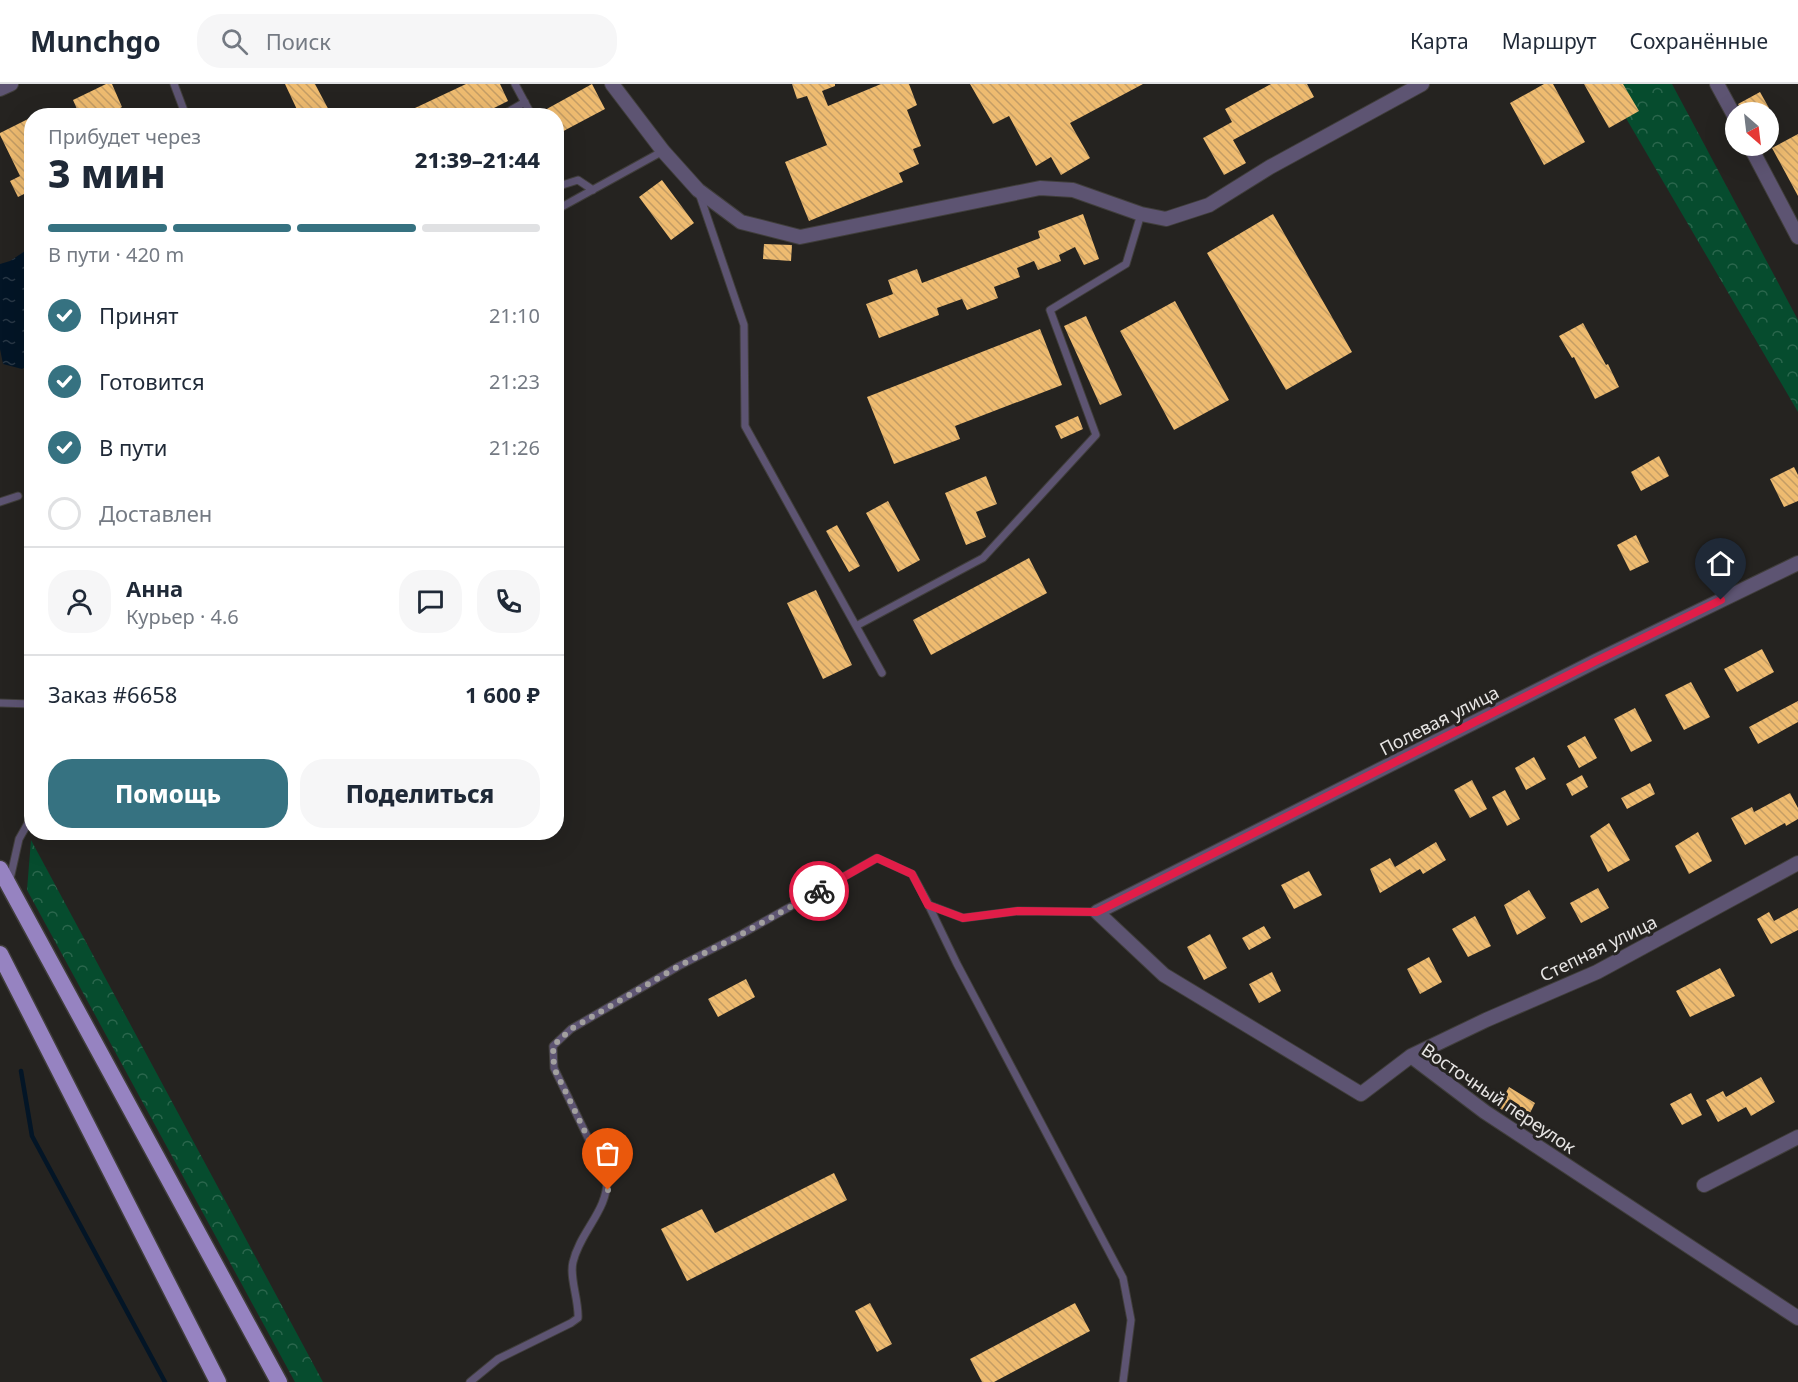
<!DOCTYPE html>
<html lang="ru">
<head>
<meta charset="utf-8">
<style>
  body { margin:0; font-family:"Noto Sans",sans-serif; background:#f6f6f7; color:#1f2937; height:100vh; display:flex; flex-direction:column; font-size:22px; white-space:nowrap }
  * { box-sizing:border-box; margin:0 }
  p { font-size:20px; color:#747a83 }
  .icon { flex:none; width:33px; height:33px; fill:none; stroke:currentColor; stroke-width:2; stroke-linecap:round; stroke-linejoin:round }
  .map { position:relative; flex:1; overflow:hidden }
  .drawer { position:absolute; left:24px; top:24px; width:540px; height:732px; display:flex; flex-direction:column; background:#fff; border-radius:24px; box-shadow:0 6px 24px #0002 }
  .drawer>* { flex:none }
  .needle { width:39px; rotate:152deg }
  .tools { position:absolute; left:1725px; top:18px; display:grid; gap:12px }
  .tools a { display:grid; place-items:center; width:54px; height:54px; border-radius:50%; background:#fff; box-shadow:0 6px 24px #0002; font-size:30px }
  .pin { position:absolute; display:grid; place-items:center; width:51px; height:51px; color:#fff; margin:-62px -26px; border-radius:50% 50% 50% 0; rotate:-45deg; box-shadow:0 0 6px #0007 }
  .pin .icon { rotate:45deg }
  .courier { position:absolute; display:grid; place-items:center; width:60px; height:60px; margin:-30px; border:4px solid #e11d48; border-radius:50%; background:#fff; color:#222; box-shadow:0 2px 8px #0007 }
  .overview em { font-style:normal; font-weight:800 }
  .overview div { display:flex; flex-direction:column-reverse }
  .overview { display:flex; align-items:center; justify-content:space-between; height:102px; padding:0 24px }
  h1 { font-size:39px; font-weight:800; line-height:45px }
  .bar { display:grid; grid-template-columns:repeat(4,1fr); gap:9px 6px; align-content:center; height:72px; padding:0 24px }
  .bar i { height:8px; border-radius:4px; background:#e0e1e3 }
  .bar .current { background:#367281 }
  .bar p { grid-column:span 4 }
  .line { display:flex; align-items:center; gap:15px; padding:0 24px; border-top:2px solid #e0e1e3 }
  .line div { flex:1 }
  .round { display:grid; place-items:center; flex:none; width:63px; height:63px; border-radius:24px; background:#f6f6f7 }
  ol { padding:0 24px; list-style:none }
  li { display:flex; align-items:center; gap:18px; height:66px }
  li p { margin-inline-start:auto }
  li .icon { padding:6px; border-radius:50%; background:#367281; color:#fff; stroke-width:4 }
  li:last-child { color:#747a83 }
  li i { width:33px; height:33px; border:3px solid #e0e1e3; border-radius:50% }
  .cta { display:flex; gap:12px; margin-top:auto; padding:12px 24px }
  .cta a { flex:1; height:69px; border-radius:24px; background:#367281; color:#fff; font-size:24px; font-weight:800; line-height:69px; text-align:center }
  .cta a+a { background:#f6f6f7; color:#1f2937 }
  header { display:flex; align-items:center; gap:36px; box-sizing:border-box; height:84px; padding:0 30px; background:#fff; border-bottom:2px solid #e0e1e3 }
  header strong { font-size:28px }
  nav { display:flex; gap:33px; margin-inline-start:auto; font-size:21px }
  .search { width:420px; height:54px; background:#f6f6f7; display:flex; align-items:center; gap:15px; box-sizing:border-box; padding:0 21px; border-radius:24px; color:#747a83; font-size:22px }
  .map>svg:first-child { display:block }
  .forest { fill:url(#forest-crowns) }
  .water { fill:url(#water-ripples) }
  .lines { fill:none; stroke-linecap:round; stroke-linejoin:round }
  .stream { stroke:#031526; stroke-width:4.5 }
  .building { fill:url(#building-back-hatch) }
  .service-casing { stroke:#403e3b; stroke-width:9 }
  .minor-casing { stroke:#403e3b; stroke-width:16 }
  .primary-casing { stroke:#403e3b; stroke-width:19 }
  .service { stroke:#5d5472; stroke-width:7 }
  .minor { stroke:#5d5472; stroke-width:14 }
  .primary { stroke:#9683c1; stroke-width:16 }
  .done { stroke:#a2a09f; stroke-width:6; stroke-dasharray:0 10.8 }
  .route { stroke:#e11d48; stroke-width:8 }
  .labels { text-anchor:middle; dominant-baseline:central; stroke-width:6; stroke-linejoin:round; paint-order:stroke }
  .street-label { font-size:18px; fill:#e6e4e3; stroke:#252320 }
</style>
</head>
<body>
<header>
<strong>Munchgo</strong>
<div class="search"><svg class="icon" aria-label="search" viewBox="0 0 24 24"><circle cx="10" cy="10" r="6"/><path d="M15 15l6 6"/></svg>Поиск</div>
<nav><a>Карта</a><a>Маршрут</a><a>Сохранённые</a></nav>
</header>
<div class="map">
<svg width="1798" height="1298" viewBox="0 0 1798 1298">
  <defs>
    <pattern id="forest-crowns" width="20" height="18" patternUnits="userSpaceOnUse" patternTransform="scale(1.5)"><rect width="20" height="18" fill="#064c2e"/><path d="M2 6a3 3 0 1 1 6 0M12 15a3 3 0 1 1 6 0" fill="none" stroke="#2a664c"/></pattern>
    <pattern id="water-ripples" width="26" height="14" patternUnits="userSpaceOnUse" patternTransform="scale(1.5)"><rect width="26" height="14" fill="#031526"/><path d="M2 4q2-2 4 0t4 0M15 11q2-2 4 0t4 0" fill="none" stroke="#283745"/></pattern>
    <pattern id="building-back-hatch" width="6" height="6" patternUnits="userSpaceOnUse" patternTransform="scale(1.5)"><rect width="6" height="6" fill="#eebb70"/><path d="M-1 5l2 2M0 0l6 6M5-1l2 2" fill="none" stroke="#c49d65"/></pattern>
  </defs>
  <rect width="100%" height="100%" fill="#252320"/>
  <path class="forest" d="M 1606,0 L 1672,0 L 1798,236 L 1798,328 Z
    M 31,756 L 323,1298 L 295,1298 L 27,806 Z"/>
  <path class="water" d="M 31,163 L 31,280 L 22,285 L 3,280 L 0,265 L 0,180 L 10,177 Z"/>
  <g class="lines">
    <path class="stream" d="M 21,987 L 32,1052 L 165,1298"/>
  </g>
  <path class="building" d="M 106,0 L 112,0 L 122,23 L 105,32 L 80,32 L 73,16 Z
    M 285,0 L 315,0 L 332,32 L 300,32 Z
    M 466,0 L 500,0 L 508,17 L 478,32 L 398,32 Z
    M 592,0 L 605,25 L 556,51 L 556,32 L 534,32 Z
    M 792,0 L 835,0 L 835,2 L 822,7 L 828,22 L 881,0 L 909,0 L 917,21 L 907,26 L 921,62 L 913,65 L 919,80 L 899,89 L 903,98 L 809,137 L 785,78 L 827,61 L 807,12 L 797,15 Z
    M 970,0 L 1143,0 L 1070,39 L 1090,74 L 1061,91 L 1051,73 L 1036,82 L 1009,32 L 993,40 Z
    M 1271,0 L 1307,0 L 1314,13 L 1233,56 L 1246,79 L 1224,91 L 1203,54 L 1232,38 L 1225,25 Z
    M 1544,0 L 1553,0 L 1585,58 L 1544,81 L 1510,19 Z
    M 1584,0 L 1623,0 L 1639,27 L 1609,44 Z
    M 1760,8 L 1769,24 L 1760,28 L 1743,28 L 1738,20 Z
    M 32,33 L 32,115 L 28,108 L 18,113 L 10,97 L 20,92 L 0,51 L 0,49 Z
    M 1798,50 L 1798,112 L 1772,64 Z
    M 662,96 L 694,139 L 671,156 L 639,113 Z
    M 1083,130 L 1099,175 L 1084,181 L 1075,163 L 1059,171 L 1061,177 L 1038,186 L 1034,177 L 1017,184 L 1020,193 L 994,203 L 998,214 L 967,226 L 962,215 L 937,224 L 939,231 L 879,254 L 866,220 L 893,210 L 888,196 L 917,185 L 922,199 L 1040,154 L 1038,147 Z
    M 1273,130 L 1352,268 L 1286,306 L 1207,169 Z
    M 764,160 L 792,161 L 791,177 L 763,175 Z
    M 1175,217 L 1229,316 L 1174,346 L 1120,247 Z
    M 1086,232 L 1122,311 L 1100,321 L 1064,242 Z
    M 1583,239 L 1606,281 L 1608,280 L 1619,303 L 1595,315 L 1574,273 L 1572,274 L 1559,252 Z
    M 1040,245 L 1062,301 L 955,342 L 960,355 L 894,380 L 867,313 Z
    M 1078,332 L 1083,345 L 1061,355 L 1055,342 Z
    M 1659,372 L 1669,392 L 1641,407 L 1631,388 Z
    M 1794,383 L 1798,391 L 1798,417 L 1784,423 L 1770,395 Z
    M 986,392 L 997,420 L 976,428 L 986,453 L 966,461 L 945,409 Z
    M 888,417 L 920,476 L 898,488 L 866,429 Z
    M 837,441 L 860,482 L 849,488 L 826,447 Z
    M 1636,451 L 1649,478 L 1630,487 L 1617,461 Z
    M 1029,474 L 1047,509 L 931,571 L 913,536 Z
    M 816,506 L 852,581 L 823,595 L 787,519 Z
    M 1762,565 L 1774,588 L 1737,608 L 1724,585 Z
    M 1691,598 L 1710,633 L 1684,646 L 1665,611 Z
    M 1798,617 L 1798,638 L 1758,660 L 1749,643 Z
    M 1635,624 L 1652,657 L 1631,668 L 1614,635 Z
    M 1585,652 L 1597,674 L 1579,684 L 1567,662 Z
    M 1534,673 L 1546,695 L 1526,706 L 1515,684 Z
    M 1582,691 L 1588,703 L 1572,712 L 1566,700 Z
    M 1472,696 L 1487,725 L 1470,734 L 1454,706 Z
    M 1650,699 L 1655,710 L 1627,725 L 1621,714 Z
    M 1505,706 L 1520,735 L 1507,742 L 1492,713 Z
    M 1790,709 L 1798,724 L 1798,735 L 1786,742 L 1785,739 L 1745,761 L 1731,734 L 1752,723 L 1754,728 Z
    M 1609,739 L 1630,776 L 1608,788 L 1590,752 Z
    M 1698,748 L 1712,777 L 1689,790 L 1675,762 Z
    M 1436,758 L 1446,776 L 1423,790 L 1420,785 L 1380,809 L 1370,785 L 1390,774 L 1395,783 Z
    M 1309,787 L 1322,811 L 1294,825 L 1281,801 Z
    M 1598,804 L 1609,824 L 1581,839 L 1570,819 Z
    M 1529,806 L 1546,834 L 1517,851 L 1504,821 Z
    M 1798,824 L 1798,846 L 1771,860 L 1757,835 L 1769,828 L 1774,837 Z
    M 1475,832 L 1491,862 L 1468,873 L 1452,845 Z
    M 1264,842 L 1271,854 L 1249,866 L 1242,854 Z
    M 1210,850 L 1227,884 L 1204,896 L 1187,863 Z
    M 1429,873 L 1442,898 L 1420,910 L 1407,885 Z
    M 1720,884 L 1735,912 L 1690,933 L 1676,907 Z
    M 1272,888 L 1281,907 L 1259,919 L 1249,900 Z
    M 746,895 L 755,913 L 718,933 L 708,915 Z
    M 1761,993 L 1775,1018 L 1751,1032 L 1746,1023 L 1718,1038 L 1706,1016 L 1723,1007 L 1726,1013 Z
    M 1509,1003 L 1535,1019 L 1524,1041 L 1498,1023 Z
    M 1691,1009 L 1702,1031 L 1682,1041 L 1670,1020 Z
    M 834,1089 L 847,1116 L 687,1197 L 661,1145 L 702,1125 L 715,1149 Z
    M 870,1219 L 892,1260 L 877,1268 L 855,1227 Z
    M 1075,1219 L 1090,1247 L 994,1298 L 982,1298 L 970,1275 Z"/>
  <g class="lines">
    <g class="service-casing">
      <path id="service" d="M 174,0 L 186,32
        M 515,0 L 530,28
        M 501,32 L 525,18
        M 556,103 L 578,96 L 593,106
        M 699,109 L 744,241 L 745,342 L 882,589
        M 556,126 L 663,67
        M 0,418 L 18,412
        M 856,542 L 983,474 L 1096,351 L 1050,226 L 1126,180 L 1141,130
        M 0,619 L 32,620
        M 10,795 L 19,755 L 32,732
        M 929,822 L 957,880 L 1123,1194 L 1131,1236 L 1123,1298
        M 470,1298 L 498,1275 L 571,1239 L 578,1234 C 579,1216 569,1193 573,1178 C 580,1147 609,1126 607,1093 L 554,984 L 553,962 L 571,945 L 679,882 L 740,851 L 877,774 L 912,790 L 929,821 L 963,834 L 1018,827 L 1097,828"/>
    </g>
    <g class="minor-casing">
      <path id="minor" d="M 612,0 L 663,67 L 698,106 L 741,138 L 800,153 L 1040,104 L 1073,106 L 1141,130 L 1166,135 L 1209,121 L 1270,83 L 1422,0
        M 1717,0 L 1736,35
        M 0,5 L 11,0
        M 1750,62 L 1798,153
        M 1798,479 L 1596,577 L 1097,828 L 1164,891 L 1361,1010 L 1411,972 L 1485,1028 L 1798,1234
        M 1411,972 L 1486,936 L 1597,888 L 1798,779
        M 1704,1101 L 1798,1053"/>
    </g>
    <g class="primary-casing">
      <path id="primary" d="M 0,785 L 279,1298
        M 0,870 L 218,1298"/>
    </g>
    <use href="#service" class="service"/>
    <use href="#minor" class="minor"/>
    <use href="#primary" class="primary"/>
  </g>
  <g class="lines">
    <path class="done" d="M 608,1106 L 607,1093 L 554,984 L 553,962 L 571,945 L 679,882 L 740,851 L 819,807"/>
    <path class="route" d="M 819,807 L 877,774 L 912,790 L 928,821 L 963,834 L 1018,827 L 1097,828 L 1596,577 L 1721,516"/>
  </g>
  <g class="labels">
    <g class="street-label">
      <text transform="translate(1439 636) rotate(-27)">Полевая улица</text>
      <text transform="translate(1598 864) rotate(-26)">Степная улица</text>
      <text transform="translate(1499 1014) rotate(34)">Восточный переулок</text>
    </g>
  </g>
</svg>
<div class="tools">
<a><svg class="needle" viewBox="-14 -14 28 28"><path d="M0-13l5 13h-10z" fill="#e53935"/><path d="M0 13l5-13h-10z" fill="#747a83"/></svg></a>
</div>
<div class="pin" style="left:608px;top:1106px;background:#ea580c"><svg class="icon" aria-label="bag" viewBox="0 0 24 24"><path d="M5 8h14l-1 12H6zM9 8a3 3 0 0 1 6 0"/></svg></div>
<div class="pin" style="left:1721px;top:516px;background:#1f2937"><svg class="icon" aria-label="home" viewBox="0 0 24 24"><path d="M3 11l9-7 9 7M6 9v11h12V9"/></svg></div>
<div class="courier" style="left:819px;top:807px"><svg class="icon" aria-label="bike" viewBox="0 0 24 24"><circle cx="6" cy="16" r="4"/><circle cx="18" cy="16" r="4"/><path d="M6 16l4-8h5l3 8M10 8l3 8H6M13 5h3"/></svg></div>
<section class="drawer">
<div class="overview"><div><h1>3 мин</h1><p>Прибудет через</p></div><em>21:39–21:44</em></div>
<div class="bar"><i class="current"></i><i class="current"></i><i class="current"></i><i></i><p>В пути · 420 m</p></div>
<ol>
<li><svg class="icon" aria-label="check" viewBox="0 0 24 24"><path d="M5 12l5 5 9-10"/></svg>Принят<p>21:10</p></li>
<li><svg class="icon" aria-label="check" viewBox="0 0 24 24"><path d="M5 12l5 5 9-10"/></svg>Готовится<p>21:23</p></li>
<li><svg class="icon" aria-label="check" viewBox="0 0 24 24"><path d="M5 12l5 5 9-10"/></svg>В пути<p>21:26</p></li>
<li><i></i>Доставлен</li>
</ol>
<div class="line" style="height:108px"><a class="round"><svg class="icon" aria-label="person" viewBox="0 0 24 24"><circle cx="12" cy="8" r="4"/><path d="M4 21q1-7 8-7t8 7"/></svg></a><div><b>Анна</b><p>Курьер · 4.6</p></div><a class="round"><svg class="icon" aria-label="chat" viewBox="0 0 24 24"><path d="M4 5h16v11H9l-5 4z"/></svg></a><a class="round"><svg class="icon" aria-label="phone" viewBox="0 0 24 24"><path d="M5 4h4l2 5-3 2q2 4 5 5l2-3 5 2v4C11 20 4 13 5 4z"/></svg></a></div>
<div class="line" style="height:78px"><div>Заказ #6658</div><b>1 600 ₽</b></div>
<div class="cta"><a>Помощь</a><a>Поделиться</a></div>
</section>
</div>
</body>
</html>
